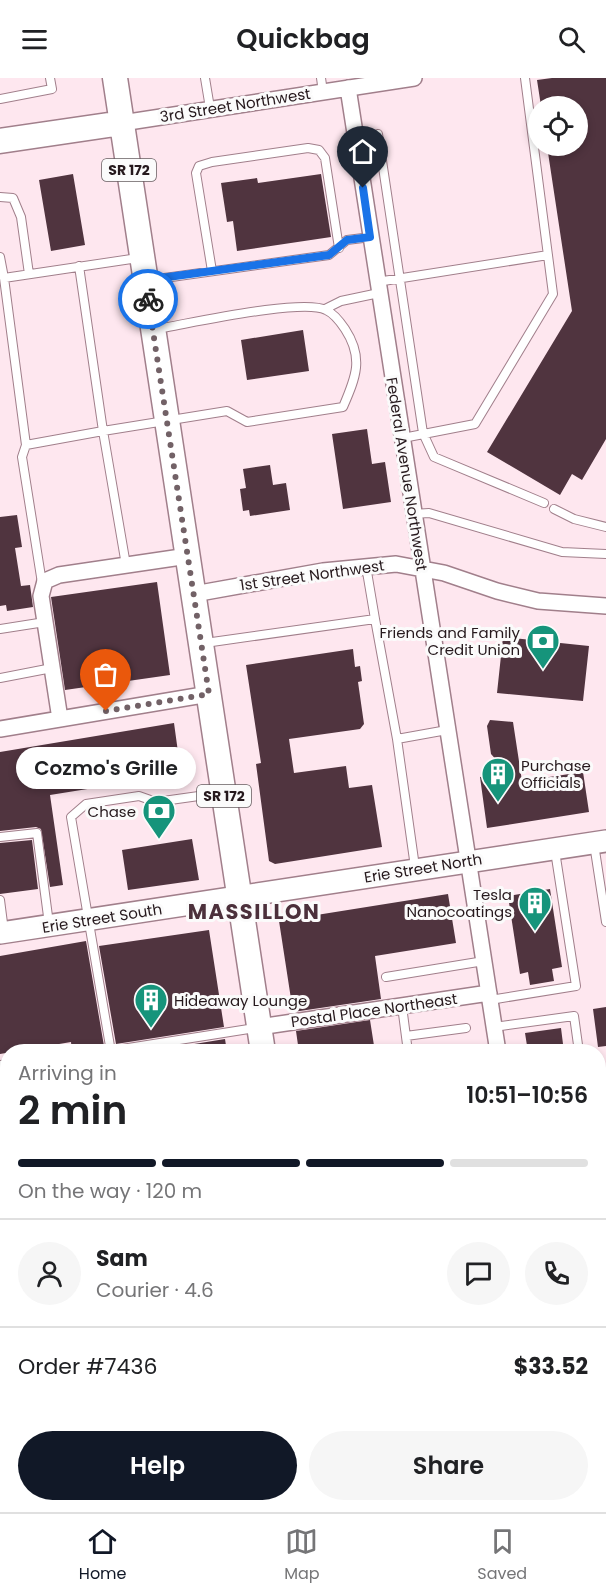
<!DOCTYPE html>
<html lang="en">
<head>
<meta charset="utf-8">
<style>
  body { margin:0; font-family:Poppins,sans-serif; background:#f6f6f6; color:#202124; height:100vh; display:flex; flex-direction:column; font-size:22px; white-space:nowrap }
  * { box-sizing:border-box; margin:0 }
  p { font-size:20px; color:#757577 }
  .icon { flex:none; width:33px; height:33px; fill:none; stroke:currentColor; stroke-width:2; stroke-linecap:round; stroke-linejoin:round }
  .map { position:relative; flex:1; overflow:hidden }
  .drawer { position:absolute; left:0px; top:966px; width:606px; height:468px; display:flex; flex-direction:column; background:#fff; border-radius:24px 24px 0 0; box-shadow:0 3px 9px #0003 }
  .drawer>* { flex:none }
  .tools { position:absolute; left:528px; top:18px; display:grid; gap:12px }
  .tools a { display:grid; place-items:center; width:60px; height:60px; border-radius:50%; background:#fff; box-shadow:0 3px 9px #0003; font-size:30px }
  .pin { position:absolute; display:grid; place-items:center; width:51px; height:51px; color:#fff; margin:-62px -26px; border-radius:50% 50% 50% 0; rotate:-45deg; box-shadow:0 0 6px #0007 }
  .pin .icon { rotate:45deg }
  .courier { position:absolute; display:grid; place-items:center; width:60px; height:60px; margin:-30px; border:4px solid #1a73e8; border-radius:50%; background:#fff; color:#222; box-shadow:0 2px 8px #0007 }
  .bubble { position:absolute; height:42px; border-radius:21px; background:#fff; box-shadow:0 3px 9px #0003; font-size:20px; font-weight:600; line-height:42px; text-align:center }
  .head em { font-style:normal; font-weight:600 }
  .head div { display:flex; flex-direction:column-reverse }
  .head { display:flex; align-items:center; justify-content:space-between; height:102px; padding:0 18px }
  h1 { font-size:39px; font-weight:600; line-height:45px }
  .bar { display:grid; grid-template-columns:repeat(4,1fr); gap:9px 6px; align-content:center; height:72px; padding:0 18px }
  .bar i { height:8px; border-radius:4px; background:#e0e0e0 }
  .bar .current { background:#111827 }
  .bar p { grid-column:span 4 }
  .line { display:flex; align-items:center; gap:15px; padding:0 18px; border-top:2px solid #e0e0e0 }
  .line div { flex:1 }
  .round { display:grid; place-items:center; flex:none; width:63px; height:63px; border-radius:32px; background:#f6f6f6 }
  .button { display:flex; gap:12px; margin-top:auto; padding:12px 18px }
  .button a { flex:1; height:69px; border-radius:36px; background:#111827; color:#fff; font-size:24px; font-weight:600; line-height:69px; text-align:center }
  .button a+a { background:#f6f6f6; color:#202124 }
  header { display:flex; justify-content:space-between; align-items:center; height:78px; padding:0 18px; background:#fff; font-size:27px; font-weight:600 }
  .tab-bar { display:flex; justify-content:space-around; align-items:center; height:84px; border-top:2px solid #e0e0e0; background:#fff; font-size:16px; color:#757577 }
  .tab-bar a { display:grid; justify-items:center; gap:3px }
  .tab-bar .current { color:#111827 }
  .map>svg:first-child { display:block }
  .green { fill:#e9c3d0 }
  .building { fill:#50343f }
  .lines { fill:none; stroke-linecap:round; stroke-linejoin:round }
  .lane-casing { stroke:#a17f8b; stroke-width:10 }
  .street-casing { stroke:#a17f8b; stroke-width:18 }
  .secondary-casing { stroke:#a17f8b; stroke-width:24 }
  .primary-casing { stroke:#a17f8b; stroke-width:27 }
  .lane { stroke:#fff; stroke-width:8 }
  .street { stroke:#fff; stroke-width:15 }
  .secondary { stroke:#fff; stroke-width:21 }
  .primary { stroke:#fff; stroke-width:24 }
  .done { stroke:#726166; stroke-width:6; stroke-dasharray:0 10.8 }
  .route { stroke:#1a73e8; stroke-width:8 }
  .labels { text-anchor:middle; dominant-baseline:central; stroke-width:6; stroke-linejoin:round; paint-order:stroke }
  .shield { fill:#fbfbfb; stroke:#665d60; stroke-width:1.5 }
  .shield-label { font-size:14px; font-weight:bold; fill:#26191d }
  .street-label { font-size:15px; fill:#26191d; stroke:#fbfbfb }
  .poi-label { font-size:15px; fill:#26191d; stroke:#fbfbfb; text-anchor:end }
  .district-label { font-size:21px; font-weight:bold; letter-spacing:1.5px; fill:#4c303b; stroke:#fbfbfb }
</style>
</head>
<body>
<header><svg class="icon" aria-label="menu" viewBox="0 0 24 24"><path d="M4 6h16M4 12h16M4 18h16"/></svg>Quickbag<svg class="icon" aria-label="search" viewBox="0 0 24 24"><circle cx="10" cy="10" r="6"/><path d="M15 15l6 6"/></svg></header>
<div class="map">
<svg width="606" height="1434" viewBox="0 0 606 1434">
  <rect width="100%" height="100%" fill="#fee7ef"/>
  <path class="green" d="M 7,1139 L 7,1198 L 0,1199 L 0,1141 Z"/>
  <path class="building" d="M 552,0 L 606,0 L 606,361 L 582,402 L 572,396 L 560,417 L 487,374 L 572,233 L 547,68 L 578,68 L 578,28 L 541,28 L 537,2 Z
    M 73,96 L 85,167 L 51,173 L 39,102 Z
    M 321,96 L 331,159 L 237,173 L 233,143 L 227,144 L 221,105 L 257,100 L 258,105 Z
    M 303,252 L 309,293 L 247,302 L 241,262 Z
    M 367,351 L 372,386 L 385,384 L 391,424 L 343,431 L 332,356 Z
    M 270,387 L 273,407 L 286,405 L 290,432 L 250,438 L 249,432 L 243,433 L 240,411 L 246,410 L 243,391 Z
    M 17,437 L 22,469 L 15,470 L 21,508 L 30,507 L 33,529 L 7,533 L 6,527 L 0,528 L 0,439 Z
    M 157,504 L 170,597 L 65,612 L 51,519 Z
    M 503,559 L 589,568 L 583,623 L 497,615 Z
    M 353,571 L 355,589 L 360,588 L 362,603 L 358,604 L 364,646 L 360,651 L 289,661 L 294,695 L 346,688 L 349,710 L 372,707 L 382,769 L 275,786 L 269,783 L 256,686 L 261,685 L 246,587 Z
    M 490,642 L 513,644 L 522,703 L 583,694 L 589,734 L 487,750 L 480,699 L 508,695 L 491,676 L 487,648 Z
    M 174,645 L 181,696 L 50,717 L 63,807 L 50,809 L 41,751 L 36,749 L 0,753 L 0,674 Z
    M 192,761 L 199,802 L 128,812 L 122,772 Z
    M 32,762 L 38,811 L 0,816 L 0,765 Z
    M 550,811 L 562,889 L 552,891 L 554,903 L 530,907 L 528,894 L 520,896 L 508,818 Z
    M 448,816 L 456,865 L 375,878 L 381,921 L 293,934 L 279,843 Z
    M 209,852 L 224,949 L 116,966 L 99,868 Z
    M 86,863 L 104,968 L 97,972 L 72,974 L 71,964 L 0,976 L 0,878 Z
    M 606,929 L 606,968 L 598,969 L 593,931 Z
    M 370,942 L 375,974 L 299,974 L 296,953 Z
    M 561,950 L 564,974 L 528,974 L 525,955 Z
    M 225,961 L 227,974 L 145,974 Z"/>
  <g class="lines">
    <g class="lane-casing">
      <path id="lane" d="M 205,0 L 210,30
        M 321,0 L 323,14
        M 0,21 L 52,11 L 50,0
        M 378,56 L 423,355 L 434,379 L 544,425
        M 0,119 L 13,120 L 21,139 L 29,196
        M 0,179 L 4,200 L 138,180
        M 79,188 L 103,353 L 227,333 L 247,344 L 343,329 C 356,299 364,280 345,251 C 341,245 333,235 326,232 C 302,220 188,246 156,251
        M 212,193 L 196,95 L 199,88 L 212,84 L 308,70 L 319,72 L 325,80 L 339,170
        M 4,200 L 26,367
        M 150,202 L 329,177 L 347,162 L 371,159
        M 377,204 L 548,177
        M 325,231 L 341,223 L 379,215
        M 403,360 L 475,346 L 553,216 L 525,0
        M 554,431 L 574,441 L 606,449
        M 413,436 L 429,435 L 562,474 L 606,476
        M 366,488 L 375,541
        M 42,505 L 22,379 L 26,367 L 103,353 L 126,487
        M 0,551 L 45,544
        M 205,565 L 375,541 L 397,661 L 415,789
        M 0,600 L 52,590
        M 397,661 L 447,652
        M 0,759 L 37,755 L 49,846
        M 594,766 L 606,844
        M 0,822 L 4,853
        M 386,899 L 484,883
        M 490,922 L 576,908 L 555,773
        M 402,928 L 408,974
        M 494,949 L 574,938 L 579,974
        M 406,958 L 466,950
        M 103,974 L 255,950
        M 111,974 L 71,739 L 86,726 L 139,718 L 156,724 L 220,715
        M 0,987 L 8,986
        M 598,1204 L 606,1203
        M 598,1248 L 606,1247
        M 598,1290 L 606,1289"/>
    </g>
    <g class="street-casing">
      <path id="street" d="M 348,10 L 498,974
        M 122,45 L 414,0
        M 194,516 L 323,493 L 396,486 L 444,495 L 497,513 L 538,523 L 606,528
        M 60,641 L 41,518 L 45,503 L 59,497 L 188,478
        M 0,651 L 209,616
        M 259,949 L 489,915
        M 598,1161 L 606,1160
        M 598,1402 L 606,1401
        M 180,1426 L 181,1434
        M 567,1426 L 568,1434
        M 389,1434 L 437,1426"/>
    </g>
    <g class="secondary-casing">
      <path id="secondary" d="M 0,855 L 606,763
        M 598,1031 L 606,1030
        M 0,1124 L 8,1123"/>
    </g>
    <g class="primary-casing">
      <path id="primary" d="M 115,0 L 263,974
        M 0,63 L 122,45
        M 330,1426 L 331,1434"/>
    </g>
    <use href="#lane" class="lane"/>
    <use href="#street" class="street"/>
    <use href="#secondary" class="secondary"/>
    <use href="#primary" class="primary"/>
  </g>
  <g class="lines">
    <path class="done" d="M 106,633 L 209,616 L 148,221"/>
    <path class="route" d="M 148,221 L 146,202 L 329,177 L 347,162 L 370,159 L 363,110"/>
  </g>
  <defs>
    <g id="bank-pin" transform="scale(1.725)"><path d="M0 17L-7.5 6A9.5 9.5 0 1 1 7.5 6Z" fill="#16947b" stroke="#fbfbfb"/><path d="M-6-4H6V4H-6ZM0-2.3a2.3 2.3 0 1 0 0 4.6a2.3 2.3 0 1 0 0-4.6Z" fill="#fff"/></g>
    <g id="building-pin" transform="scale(1.725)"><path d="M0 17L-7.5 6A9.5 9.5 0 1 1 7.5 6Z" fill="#16947b" stroke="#fbfbfb"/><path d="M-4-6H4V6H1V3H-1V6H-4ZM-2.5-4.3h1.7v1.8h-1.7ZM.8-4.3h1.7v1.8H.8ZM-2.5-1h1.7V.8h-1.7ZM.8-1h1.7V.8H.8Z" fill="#fff"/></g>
  </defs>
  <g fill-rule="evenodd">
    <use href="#bank-pin" x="543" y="563"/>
    <use href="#building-pin" x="498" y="696"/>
    <use href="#bank-pin" x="159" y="733"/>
    <use href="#building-pin" x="535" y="825"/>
    <use href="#building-pin" x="151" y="922"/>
  </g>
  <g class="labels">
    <g class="shield">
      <rect x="102" y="81" width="54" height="22" rx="4.5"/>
      <rect x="197" y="707" width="54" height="22" rx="4.5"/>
    </g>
    <g class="shield-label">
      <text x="129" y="92">SR 172</text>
      <text x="224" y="718">SR 172</text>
    </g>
    <g class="street-label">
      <text transform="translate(235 27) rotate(-9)">3rd Street Northwest</text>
      <text transform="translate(407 396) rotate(81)">Federal Avenue Northwest</text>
      <text transform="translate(312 497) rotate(-8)">1st Street Northwest</text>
      <text transform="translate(423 790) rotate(-9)">Erie Street North</text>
      <text transform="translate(102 840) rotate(-9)">Erie Street South</text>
      <text transform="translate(374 932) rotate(-8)">Postal Place Northeast</text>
    </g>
    <g class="poi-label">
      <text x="520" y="554">Friends and Family<tspan x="520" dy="17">Credit Union</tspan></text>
      <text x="521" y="687" text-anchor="start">Purchase<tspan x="521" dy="17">Officials</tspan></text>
      <text x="136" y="733">Chase</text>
      <text x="512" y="816">Tesla<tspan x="512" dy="17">Nanocoatings</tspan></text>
      <text x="174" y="922" text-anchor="start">Hideaway Lounge</text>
    </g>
    <g class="district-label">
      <text x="254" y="833">MASSILLON</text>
    </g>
  </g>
</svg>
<div class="tools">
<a><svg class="icon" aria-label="locate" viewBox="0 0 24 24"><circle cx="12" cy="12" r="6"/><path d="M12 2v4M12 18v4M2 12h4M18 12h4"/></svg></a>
</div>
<div class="pin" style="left:106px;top:633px;background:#ea580c"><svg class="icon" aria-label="bag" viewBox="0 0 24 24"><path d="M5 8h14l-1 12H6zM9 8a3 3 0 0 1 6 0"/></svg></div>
<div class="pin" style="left:363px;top:110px;background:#1f2937"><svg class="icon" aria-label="home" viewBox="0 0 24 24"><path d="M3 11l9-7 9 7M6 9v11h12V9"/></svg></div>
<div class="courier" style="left:148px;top:221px"><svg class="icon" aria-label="bike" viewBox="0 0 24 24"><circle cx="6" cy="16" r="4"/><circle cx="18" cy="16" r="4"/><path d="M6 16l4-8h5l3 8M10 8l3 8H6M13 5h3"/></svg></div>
<div class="bubble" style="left:16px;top:669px;width:180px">Cozmo's Grille</div>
<section class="drawer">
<div class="head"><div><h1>2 min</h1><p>Arriving in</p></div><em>10:51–10:56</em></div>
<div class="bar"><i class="current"></i><i class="current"></i><i class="current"></i><i></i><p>On the way · 120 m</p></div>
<div class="line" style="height:108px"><a class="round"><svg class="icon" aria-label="person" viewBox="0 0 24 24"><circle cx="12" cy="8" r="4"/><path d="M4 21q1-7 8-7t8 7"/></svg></a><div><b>Sam</b><p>Courier · 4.6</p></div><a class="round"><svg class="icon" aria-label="chat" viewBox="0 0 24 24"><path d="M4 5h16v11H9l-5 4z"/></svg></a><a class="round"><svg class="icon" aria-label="phone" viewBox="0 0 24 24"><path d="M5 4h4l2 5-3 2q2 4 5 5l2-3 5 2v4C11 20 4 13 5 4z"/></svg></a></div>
<div class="line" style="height:78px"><div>Order #7436</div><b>$33.52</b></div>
<div class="button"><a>Help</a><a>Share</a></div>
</section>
</div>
<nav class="tab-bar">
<a class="current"><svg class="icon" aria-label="home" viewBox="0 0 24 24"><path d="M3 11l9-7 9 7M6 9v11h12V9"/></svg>Home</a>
<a><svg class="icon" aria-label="map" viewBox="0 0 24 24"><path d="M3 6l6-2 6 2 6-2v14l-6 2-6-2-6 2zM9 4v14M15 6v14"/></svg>Map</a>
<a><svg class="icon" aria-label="saved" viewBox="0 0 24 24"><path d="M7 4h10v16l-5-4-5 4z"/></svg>Saved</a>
</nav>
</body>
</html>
